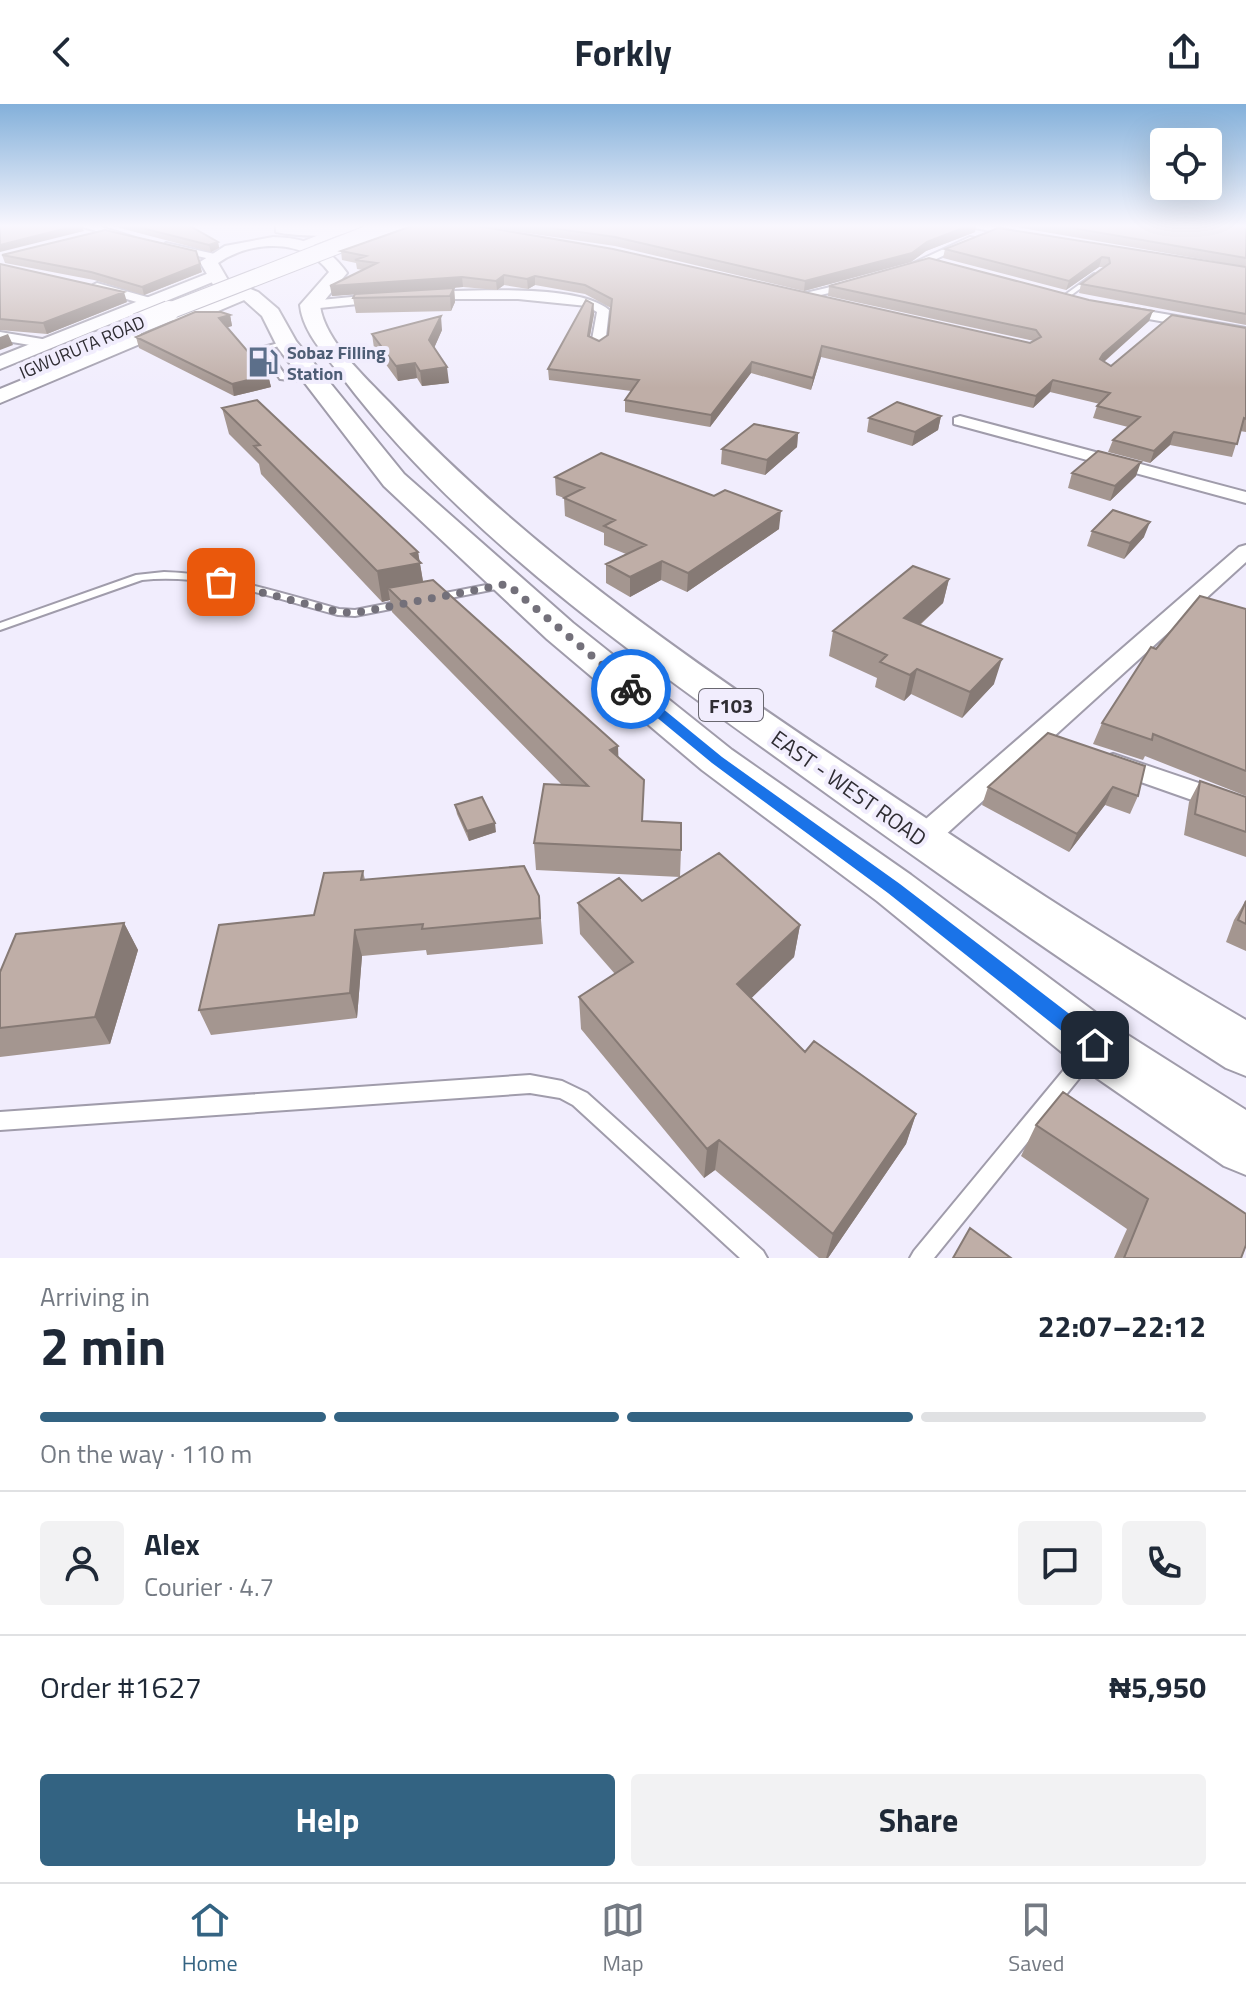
<!DOCTYPE html>
<html lang="en">
<head>
<meta charset="utf-8">
<style>
  body { margin:0; font-family:"Titillium Web",sans-serif; background:#f2f2f3; color:#1f2937; height:100vh; display:flex; flex-direction:column; font-size:30px; white-space:nowrap }
  * { box-sizing:border-box; margin:0 }
  p { font-size:26px; color:#747a83 }
  .icon { flex:none; width:44px; height:44px; fill:none; stroke:currentColor; stroke-width:2; stroke-linecap:round; stroke-linejoin:round }
  .map { position:relative; height:1154px; overflow:hidden }
  .details { display:flex; flex-direction:column; background:#fff; flex:1 }
  .details>* { flex:none }
  .controls { position:absolute; left:1150px; top:24px; display:grid; gap:16px }
  .controls a { display:grid; place-items:center; width:72px; height:72px; border-radius:8px; background:#fff; box-shadow:0 8px 32px #0002; font-size:40px }
  .pin { position:absolute; display:grid; place-items:center; width:68px; height:68px; color:#fff; margin:-34px; border-radius:16px; box-shadow:0 4px 12px #0006 }
  .courier { position:absolute; display:grid; place-items:center; width:80px; height:80px; margin:-40px; border:6px solid #1a73e8; border-radius:50%; background:#fff; color:#222; box-shadow:0 2px 10px #0007 }
  .headline em { font-style:normal; font-weight:700 }
  .headline div { display:flex; flex-direction:column-reverse }
  .headline { display:flex; align-items:center; justify-content:space-between; height:136px; padding:0 40px }
  h1 { font-size:52px; font-weight:700; line-height:60px }
  .bar { display:grid; grid-template-columns:repeat(4,1fr); gap:12px 8px; align-content:center; height:96px; padding:0 40px }
  .bar i { height:10px; border-radius:6px; background:#e0e1e3 }
  .bar .on { background:#336382 }
  .bar p { grid-column:span 4 }
  .line { display:flex; align-items:center; gap:20px; padding:0 40px; border-top:2px solid #e0e1e3 }
  .line div { flex:1 }
  .round { display:grid; place-items:center; flex:none; width:84px; height:84px; border-radius:8px; background:#f2f2f3 }
  .action { display:flex; gap:16px; margin-top:auto; padding:16px 40px }
  .action a { flex:1; height:92px; border-radius:8px; background:#336382; color:#fff; font-size:32px; font-weight:700; line-height:92px; text-align:center }
  .action a+a { background:#f2f2f3; color:#1f2937 }
  header { display:flex; justify-content:space-between; align-items:center; height:104px; padding:0 40px; background:#fff; font-size:36px; font-weight:700 }
  .dock { display:flex; justify-content:space-around; align-items:center; height:112px; border-top:2px solid #e0e1e3; background:#fff; font-size:22px; color:#747a83 }
  .dock a { display:grid; justify-items:center; gap:4px }
  .dock .on { color:#336382 }
  .map>svg:first-child { display:block }
  .lines { fill:none; stroke-linecap:round; stroke-linejoin:round }
  .lane-casing { stroke:#a09cab; stroke-width:4 }
  .street-casing { stroke:#a09cab; stroke-width:4 }
  .secondary-casing { stroke:#a09cab; stroke-width:4 }
  .primary-casing { stroke:#a09cab; stroke-width:4 }
  .lane { fill:#fff; fill-rule:evenodd }
  .street { fill:#fff; fill-rule:evenodd }
  .secondary { fill:#fff; fill-rule:evenodd }
  .primary { fill:#fff; fill-rule:evenodd }
  .secondary-bridge-far1-casing { stroke:#a09cab; stroke-width:18; stroke-linecap:butt }
  .secondary-bridge-casing { stroke:#a09cab; stroke-width:22; stroke-linecap:butt }
  .secondary-bridge-far1 { stroke:#fff; stroke-width:16 }
  .secondary-bridge { stroke:#fff; stroke-width:20 }
  .wall { fill:#a49690 }
  .shaded-wall { fill:#867a75 }
  .building { fill:#bfaea7; stroke:#867a75; stroke-width:2 }
  .route { fill:#1a73e8 }
  .done { stroke:#73707a; stroke-width:8; stroke-dasharray:0 14.4 }
  .labels { text-anchor:middle; dominant-baseline:central; stroke-width:8; stroke-linejoin:round; paint-order:stroke }
  .far-street-label { font-size:18px; fill:#2f2d33; stroke:#f1edfd }
  .far-service-label { font-size:18px; font-weight:bold; fill:#4e5e75; stroke:#f1edfd; text-anchor:start }
  .shield { fill:#f1edfd; stroke:#696770; stroke-width:2 }
  .shield-label { font-size:20px; font-weight:bold; fill:#2f2d33 }
  .street-label { font-size:22px; fill:#2f2d33; stroke:#f1edfd }
</style>
</head>
<body>
<header><svg class="icon" aria-label="back" viewBox="0 0 24 24"><path d="M15 5l-7 7 7 7"/></svg>Forkly<svg class="icon" aria-label="share" viewBox="0 0 24 24"><path d="M12 15V3M7 8l5-5 5 5M5 13v7h14v-7"/></svg></header>
<div class="map">
<svg width="1246" height="1154" viewBox="0 0 1246 1154">
  <rect width="100%" height="100%" fill="#f1edfd"/>
  <g class="lines">
    <g class="lane-casing">
      <path id="lane" d="M 1094,170 L 1096,173 L 1066,195 L 1062,195 L 1062,193 Z
        M 286,237 L 289,239 L 288,240 L 267,245 L 285,271 L 316,275 L 320,277 L 319,279 L 280,275 L 260,244 Z
        M 164,468 C 224,470 281,489 339,505 L 355,506 L 406,496 L 411,499 L 406,502 L 355,512 L 338,511 C 273,494 210,469 142,476 L 0,526 L 0,519 L 136,471 Z
        M 507,477 L 512,480 L 511,482 L 435,497 L 430,494 L 435,491 Z
        M 1088,942 L 1094,944 L 1097,950 L 1094,956 L 934,1154 L 910,1154 L 914,1147 L 1082,944 Z
        M 530,971 L 562,977 L 587,989 L 763,1147 L 767,1154 L 740,1154 L 573,1001 L 560,994 L 530,989 L 0,1026 L 0,1008 Z"/>
    </g>
    <g class="street-casing">
      <path id="street" d="M 80,122 L 98,122 L 135,134 L 130,137 Z
        M 966,122 L 990,122 L 1028,131 L 1023,134 Z
        M 970,133 L 979,135 L 904,170 L 894,168 Z
        M 166,139 L 219,151 L 220,153 L 215,156 L 162,144 Z
        M 860,176 L 864,181 L 803,195 L 797,191 Z
        M 97,179 L 154,195 L 156,198 L 150,202 L 93,185 L 93,181 Z
        M 424,188 C 465,187 579,179 609,206 L 605,241 L 598,245 L 591,241 L 597,208 L 587,202 L 518,195 L 420,195 L 418,192 Z
        M 383,190 L 387,191 L 387,197 L 310,205 L 304,201 L 310,197 Z
        M 1118,202 L 1246,224 L 1246,232 L 1114,209 L 1112,206 Z
        M 0,228 L 48,236 L 55,240 L 48,244 L 0,236 Z
        M 960,312 L 1246,388 L 1246,399 L 954,320 L 954,314 Z
        M 1246,441 L 1246,458 L 932,743 L 922,746 L 912,743 L 908,735 L 912,727 L 1239,443 Z
        M 1113,650 L 1246,695 L 1246,715 L 1104,665 L 1100,659 L 1104,653 Z"/>
    </g>
    <g class="secondary-casing">
      <path id="secondary" d="M 341,122 L 362,122 L 306,144 L 294,141 Z
        M 390,122 L 411,122 L 357,144 L 345,141 Z
        M 214,167 L 220,169 L 220,175 L 0,265 L 0,252 Z
        M 243,185 L 251,190 L 249,194 L 0,299 L 0,285 Z"/>
    </g>
    <g class="primary-casing">
      <path id="primary" d="M 276,122 L 358,122 L 359,124 C 345,135 294,132 276,128 Z
        M 273,133 C 306,134 328,142 347,169 L 320,202 C 325,237 365,273 389,298 C 524,442 685,553 848,662 C 979,750 1110,837 1246,916 L 1246,972 L 1226,964 C 1074,867 927,762 780,656 C 625,544 459,428 342,273 C 325,250 303,229 300,201 L 329,168 C 304,134 251,136 218,159 L 228,176 L 258,188 L 278,205 L 296,237 L 404,370 L 573,519 L 732,646 L 911,771 L 1115,923 L 1246,1006 L 1246,1071 L 1224,1062 L 1075,959 L 877,797 L 702,666 L 547,535 L 384,382 L 278,244 L 262,212 L 244,196 L 215,184 L 200,158 L 225,142 Z"/>
    </g>
    <use href="#lane" class="lane"/>
    <use href="#street" class="street"/>
    <use href="#secondary" class="secondary"/>
    <use href="#primary" class="primary"/>
    <g class="secondary-bridge-far1-casing">
      <path id="secondary-bridge-far1" d="M 164,209 L 388,122"/>
    </g>
    <g class="secondary-bridge-casing">
      <path id="secondary-bridge" d="M 137,220 L 169,207"/>
    </g>
    <use href="#secondary-bridge-far1" class="secondary-bridge-far1"/>
    <use href="#secondary-bridge" class="secondary-bridge"/>
  </g>
  <path class="wall" d="M 112,122 L 190,122 L 218,138 L 219,144 L 211,148 Z
    M 409,122 L 478,122 L 1030,239 L 1034,237 L 828,192 L 829,182 L 1149,217 L 1104,258 L 1111,262 L 1246,224 L 1246,328 L 1240,327 L 1232,353 L 1170,341 L 1150,359 L 1108,348 L 1113,336 L 1128,323 L 1093,314 L 1097,302 L 1100,300 L 1050,288 L 1033,304 L 821,253 L 811,286 L 751,269 L 710,323 L 625,308 L 625,296 L 631,287 L 549,276 L 548,265 L 593,200 L 594,210 L 590,232 L 599,237 L 608,231 L 611,204 L 585,190 L 535,181 L 528,185 L 504,181 L 497,186 L 463,183 L 437,185 L 454,184 L 455,198 L 451,207 L 356,209 L 353,194 L 355,190 L 332,192 L 363,166 L 357,165 L 356,159 L 342,156 L 341,147 Z
    M 479,122 L 976,122 L 975,128 L 926,147 L 911,158 L 804,187 L 615,142 Z
    M 1010,122 L 1246,122 L 1246,221 L 1079,189 L 1081,180 L 1105,163 L 1099,163 L 1066,186 L 943,154 L 945,145 L 1218,158 Z
    M 2,151 L 202,168 L 144,191 L 94,176 L 5,159 Z
    M 0,160 L 127,198 L 47,230 L 0,226 Z
    M 230,211 L 232,222 L 227,223 L 268,271 L 271,283 L 234,292 L 139,244 L 136,233 Z
    M 442,226 L 434,244 L 449,279 L 422,282 L 417,274 L 398,277 L 374,244 L 372,230 Z
    M 222,304 L 418,448 L 423,477 L 618,653 L 643,717 L 681,746 L 680,773 L 536,766 L 534,739 L 562,681 L 392,508 L 390,496 L 382,498 L 261,370 L 259,360 L 229,330 Z
    M 941,312 L 938,326 L 912,342 L 867,328 L 869,314 Z
    M 798,329 L 797,343 L 765,371 L 721,360 L 722,345 Z
    M 1072,369 L 1136,372 L 1110,397 L 1068,384 Z
    M 555,373 L 779,425 L 687,488 L 661,476 L 630,493 L 606,479 L 606,460 L 626,450 L 604,441 L 604,429 L 565,412 L 564,394 L 556,391 Z
    M 1092,427 L 1144,433 L 1124,455 L 1087,442 Z
    M 949,475 L 943,499 L 920,521 L 994,580 L 962,614 L 911,590 L 904,597 L 875,583 L 877,574 L 829,552 L 833,527 Z
    M 1246,505 L 1246,692 L 1145,652 L 1143,656 L 1093,640 L 1102,619 L 1156,545 Z
    M 1048,629 L 1138,692 L 1130,710 L 1105,701 L 1069,748 L 982,701 L 988,683 Z
    M 1200,677 L 1246,693 L 1246,753 L 1184,731 L 1189,698 Z
    M 455,701 L 496,728 L 469,737 L 457,710 Z
    M 363,767 L 365,776 L 539,792 L 543,840 L 427,851 L 426,846 L 362,852 L 357,914 L 211,931 L 199,906 L 314,811 Z
    M 1246,796 L 1246,847 L 1226,838 L 1234,816 Z
    M 642,797 L 800,821 L 794,853 L 751,894 L 805,948 L 916,1010 L 906,1040 L 828,1154 L 819,1154 L 715,1066 L 704,1074 L 581,925 L 579,893 L 615,870 L 580,830 L 578,799 Z
    M 124,819 L 138,846 L 110,940 L 0,953 L 0,868 Z
    M 1036,1021 L 1241,1154 L 1114,1154 L 1127,1125 L 1021,1052 Z"/>
  <path class="shaded-wall" d="M 75,122 L 82,122 L 84,127 L 0,148 L 0,141 Z
    M 968,122 L 976,122 L 975,128 L 926,147 L 911,158 L 804,187 L 805,177 L 927,138 Z
    M 218,138 L 219,144 L 211,148 L 209,141 Z
    M 1102,153 L 1099,163 L 1066,186 L 1069,177 Z
    M 200,160 L 202,168 L 144,191 L 142,183 Z
    M 504,171 L 504,181 L 497,186 L 496,177 Z
    M 535,172 L 535,181 L 528,185 L 527,175 Z
    M 462,173 L 463,183 L 332,192 L 330,182 Z
    M 454,184 L 455,198 L 451,207 L 450,192 Z
    M 124,188 L 127,198 L 47,230 L 43,219 Z
    M 593,200 L 594,210 L 588,242 L 588,232 Z
    M 1153,207 L 1149,217 L 1100,261 L 1097,267 L 1103,250 Z
    M 230,211 L 232,222 L 222,225 L 219,214 Z
    M 441,212 L 442,226 L 431,251 L 429,236 Z
    M 8,230 L 13,241 L 0,246 L 0,233 Z
    M 822,242 L 821,253 L 811,286 L 813,274 Z
    M 752,258 L 751,269 L 710,323 L 711,311 Z
    M 415,259 L 417,274 L 398,277 L 396,262 Z
    M 447,263 L 449,279 L 422,282 L 420,267 Z
    M 268,271 L 271,283 L 234,292 L 232,280 Z
    M 1053,276 L 1050,288 L 1033,304 L 1036,292 Z
    M 941,312 L 938,326 L 912,342 L 915,328 Z
    M 1174,328 L 1170,341 L 1150,359 L 1154,347 Z
    M 798,329 L 797,343 L 765,371 L 767,356 Z
    M 1141,358 L 1136,372 L 1110,397 L 1115,382 Z
    M 781,407 L 779,425 L 687,488 L 688,469 Z
    M 1150,418 L 1144,433 L 1124,455 L 1130,439 Z
    M 418,448 L 425,490 L 388,484 L 390,496 L 382,498 L 377,467 Z
    M 662,457 L 661,476 L 630,493 L 630,473 Z
    M 949,475 L 943,499 L 899,539 L 904,514 Z
    M 1002,555 L 994,580 L 962,614 L 970,588 Z
    M 917,565 L 911,590 L 904,597 L 910,571 Z
    M 618,642 L 619,668 L 610,646 Z
    M 1113,683 L 1105,701 L 1069,748 L 1077,730 Z
    M 495,719 L 496,728 L 469,737 L 467,727 Z
    M 124,819 L 138,846 L 110,940 L 95,913 Z
    M 800,821 L 794,853 L 733,912 L 737,880 Z
    M 355,826 L 362,852 L 357,914 L 350,889 Z
    M 916,1010 L 906,1040 L 828,1154 L 826,1154 L 833,1130 Z
    M 719,1036 L 715,1066 L 704,1074 L 707,1045 Z"/>
  <path class="building" d="M 0,122 L 75,122 L 0,141 Z
    M 134,122 L 190,122 L 218,138 L 209,141 Z
    M 412,122 L 478,122 L 613,145 L 1030,239 L 1041,233 L 1036,226 L 829,182 L 929,154 L 1089,196 L 1153,207 L 1103,250 L 1100,255 L 1111,262 L 1172,211 L 1246,224 L 1246,315 L 1244,314 L 1237,340 L 1174,328 L 1154,347 L 1113,336 L 1140,313 L 1097,302 L 1110,289 L 1053,276 L 1036,292 L 822,242 L 813,274 L 752,258 L 711,311 L 625,296 L 639,276 L 548,265 L 586,196 L 593,200 L 588,232 L 599,237 L 608,231 L 612,195 L 585,181 L 535,172 L 527,175 L 504,171 L 496,177 L 462,173 L 330,182 L 377,159 L 355,156 L 366,152 L 341,147 Z
    M 537,122 L 968,122 L 927,138 L 912,149 L 805,177 L 615,133 Z
    M 1061,122 L 1246,122 L 1246,154 Z
    M 998,124 L 1246,163 L 1246,210 L 1081,180 L 1110,159 L 1109,154 L 1102,153 L 1069,177 L 945,145 Z
    M 105,126 L 196,147 L 200,160 L 142,183 L 91,168 L 2,151 Z
    M 0,160 L 124,188 L 43,219 L 0,215 Z
    M 454,184 L 450,192 L 353,194 L 355,190 Z
    M 195,208 L 221,208 L 230,211 L 219,214 L 268,271 L 232,280 L 136,233 Z
    M 441,212 L 429,236 L 447,263 L 420,267 L 415,259 L 396,262 L 372,230 Z
    M 257,296 L 418,448 L 411,450 L 421,459 L 377,467 L 254,342 L 260,341 L 222,304 Z
    M 897,298 L 941,312 L 915,328 L 869,314 Z
    M 754,320 L 798,329 L 767,356 L 722,345 Z
    M 1098,347 L 1141,358 L 1115,382 L 1072,369 Z
    M 601,349 L 714,392 L 725,386 L 781,407 L 688,469 L 662,457 L 630,473 L 606,460 L 646,441 L 604,422 L 615,416 L 564,394 L 584,384 L 555,373 Z
    M 1113,406 L 1150,418 L 1130,439 L 1092,427 Z
    M 913,462 L 949,475 L 904,514 L 1002,555 L 970,588 L 917,565 L 910,571 L 880,558 L 887,551 L 833,527 Z
    M 433,476 L 618,642 L 610,646 L 644,676 L 642,717 L 681,719 L 681,746 L 534,739 L 544,680 L 588,682 L 388,484 Z
    M 1200,492 L 1246,505 L 1246,667 L 1153,630 L 1152,636 L 1102,619 L 1151,543 L 1156,545 Z
    M 1048,629 L 1145,662 L 1138,692 L 1113,683 L 1077,730 L 988,683 Z
    M 1200,677 L 1246,693 L 1246,728 L 1195,710 Z
    M 482,693 L 495,719 L 467,727 L 455,701 Z
    M 719,749 L 800,821 L 737,880 L 805,948 L 814,937 L 916,1010 L 833,1130 L 719,1036 L 707,1045 L 579,893 L 633,858 L 578,799 L 619,774 L 642,797 Z
    M 524,762 L 539,792 L 540,814 L 422,825 L 423,820 L 355,826 L 350,889 L 199,906 L 219,821 L 314,811 L 324,769 L 363,767 L 361,776 Z
    M 1246,797 L 1246,820 L 1238,816 Z
    M 124,819 L 95,913 L 0,924 L 0,868 L 16,830 Z
    M 1063,988 L 1246,1110 L 1246,1141 L 1241,1154 L 1124,1154 L 1148,1095 L 1036,1021 Z
    M 970,1124 L 1011,1154 L 953,1154 Z"/>
  <linearGradient id="sky" x2="0" y2="1"><stop stop-color="#83b0da"/><stop offset="0.43" stop-color="#f9f7fe"/><stop offset="1" stop-color="#f9f7fe" stop-opacity="0"/></linearGradient>
  <rect width="1246" height="284" fill="url(#sky)"/>
  <path class="route" d="M 626,582 L 635,582 L 722,653 L 900,780 L 1102,935 L 1105,941 L 1102,948 L 1088,948 L 888,789 L 712,659 L 626,588 Z"/>
  <g class="lines">
    <path class="done" d="M 221,478 L 338,508 L 355,509 L 507,480 L 631,585"/>
  </g>
  <defs>
    <g id="fuel-bare" transform="scale(2.4)"><path d="M-5.5-6h7V0h2V4h1.3V-2.5L3-4.5l.8-.8L6-3V5H2.5V1h-1V6h-7ZM-4.2-4.7v3.2H.2V-4.7Z" fill="#5c6f8a" stroke="#f1edfd" stroke-width="2.5" paint-order="stroke"/></g>
  </defs>
  <g fill-rule="evenodd">
    <use href="#fuel-bare" x="263" y="258"/>
  </g>
  <g class="labels">
    <g class="far-street-label">
      <text transform="translate(82 243) rotate(-23)">IGWURUTA ROAD</text>
    </g>
    <g class="far-service-label">
      <text x="287" y="248">Sobaz Filling<tspan x="287" dy="21">Station</tspan></text>
    </g>
    <rect class="shield" x="699" y="585" width="64" height="32" rx="6"/>
    <g class="shield-label">
      <text x="731" y="601">F103</text>
    </g>
    <g class="street-label">
      <text transform="translate(849 684) rotate(35)">EAST - WEST ROAD</text>
    </g>
  </g>
</svg>
<div class="controls">
<a><svg class="icon" aria-label="locate" viewBox="0 0 24 24"><circle cx="12" cy="12" r="6"/><path d="M12 2v4M12 18v4M2 12h4M18 12h4"/></svg></a>
</div>
<div class="pin" style="left:221px;top:478px;background:#ea580c"><svg class="icon" aria-label="bag" viewBox="0 0 24 24"><path d="M5 8h14l-1 12H6zM9 8a3 3 0 0 1 6 0"/></svg></div>
<div class="pin" style="left:1095px;top:941px;background:#1f2937"><svg class="icon" aria-label="home" viewBox="0 0 24 24"><path d="M3 11l9-7 9 7M6 9v11h12V9"/></svg></div>
<div class="courier" style="left:631px;top:585px"><svg class="icon" aria-label="bike" viewBox="0 0 24 24"><circle cx="6" cy="16" r="4"/><circle cx="18" cy="16" r="4"/><path d="M6 16l4-8h5l3 8M10 8l3 8H6M13 5h3"/></svg></div>
</div>
<section class="details">
<div class="headline"><div><h1>2 min</h1><p>Arriving in</p></div><em>22:07–22:12</em></div>
<div class="bar"><i class="on"></i><i class="on"></i><i class="on"></i><i></i><p>On the way · 110 m</p></div>
<div class="line" style="height:144px"><a class="round"><svg class="icon" aria-label="person" viewBox="0 0 24 24"><circle cx="12" cy="8" r="4"/><path d="M4 21q1-7 8-7t8 7"/></svg></a><div><b>Alex</b><p>Courier · 4.7</p></div><a class="round"><svg class="icon" aria-label="chat" viewBox="0 0 24 24"><path d="M4 5h16v11H9l-5 4z"/></svg></a><a class="round"><svg class="icon" aria-label="phone" viewBox="0 0 24 24"><path d="M5 4h4l2 5-3 2q2 4 5 5l2-3 5 2v4C11 20 4 13 5 4z"/></svg></a></div>
<div class="line" style="height:104px"><div>Order #1627</div><b>₦5,950</b></div>
<div class="action"><a>Help</a><a>Share</a></div>
</section>
<nav class="dock">
<a class="on"><svg class="icon" aria-label="home" viewBox="0 0 24 24"><path d="M3 11l9-7 9 7M6 9v11h12V9"/></svg>Home</a>
<a><svg class="icon" aria-label="map" viewBox="0 0 24 24"><path d="M3 6l6-2 6 2 6-2v14l-6 2-6-2-6 2zM9 4v14M15 6v14"/></svg>Map</a>
<a><svg class="icon" aria-label="saved" viewBox="0 0 24 24"><path d="M7 4h10v16l-5-4-5 4z"/></svg>Saved</a>
</nav>
</body>
</html>
